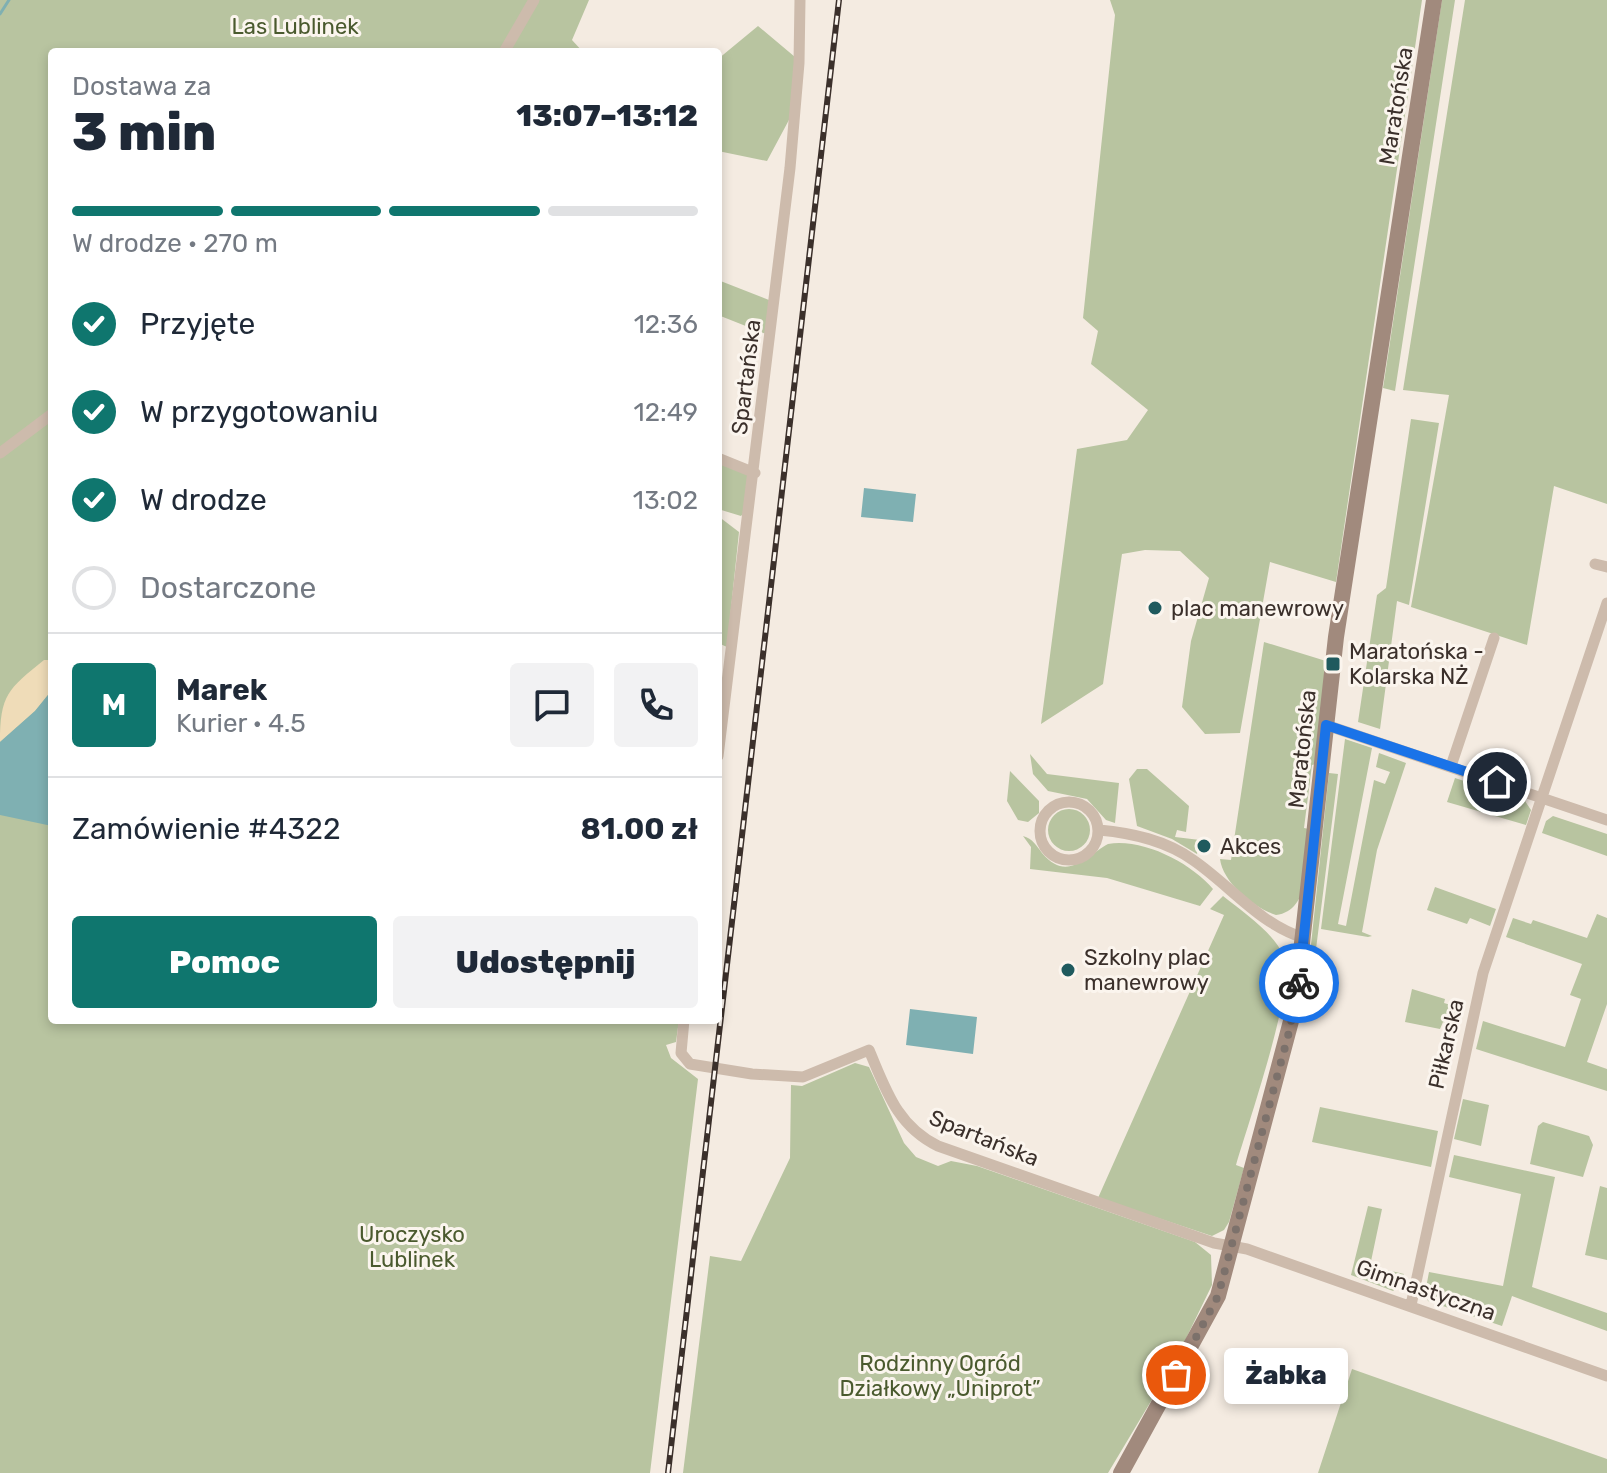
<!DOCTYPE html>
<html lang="pl">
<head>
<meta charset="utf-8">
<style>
  body { margin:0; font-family:Rubik,sans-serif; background:#f2f2f3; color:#1f2937; height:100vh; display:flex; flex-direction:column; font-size:30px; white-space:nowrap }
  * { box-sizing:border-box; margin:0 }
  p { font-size:26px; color:#747a83 }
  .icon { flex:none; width:44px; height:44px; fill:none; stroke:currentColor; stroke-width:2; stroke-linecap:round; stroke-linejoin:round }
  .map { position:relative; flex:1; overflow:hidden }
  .side { position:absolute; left:48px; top:48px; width:674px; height:976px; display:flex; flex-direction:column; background:#fff; border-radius:8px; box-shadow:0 4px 12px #0003 }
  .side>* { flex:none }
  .pin { position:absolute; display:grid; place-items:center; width:68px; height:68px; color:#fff; margin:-34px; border:4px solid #fff; border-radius:50%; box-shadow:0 2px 8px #0007 }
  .courier { position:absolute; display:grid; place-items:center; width:80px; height:80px; margin:-40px; border:6px solid #1a73e8; border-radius:50%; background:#fff; color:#222; box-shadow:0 2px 10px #0007 }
  .bubble { position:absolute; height:56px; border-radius:8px; background:#fff; box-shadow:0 4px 12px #0003; font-size:26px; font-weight:800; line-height:56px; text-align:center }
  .head em { font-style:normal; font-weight:800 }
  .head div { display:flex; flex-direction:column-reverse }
  .head { display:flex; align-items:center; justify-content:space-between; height:136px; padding:0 24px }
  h1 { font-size:52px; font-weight:800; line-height:60px }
  .bar { display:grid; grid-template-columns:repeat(4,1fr); gap:12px 8px; align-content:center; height:96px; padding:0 24px }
  .bar i { height:10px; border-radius:6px; background:#e0e1e3 }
  .bar .selected { background:#0f766e }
  .bar p { grid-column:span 4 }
  .line { display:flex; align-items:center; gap:20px; padding:0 24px; border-top:2px solid #e0e1e3 }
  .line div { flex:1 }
  .round { display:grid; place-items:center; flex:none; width:84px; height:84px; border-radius:8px; background:#f2f2f3 }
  ol { padding:0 24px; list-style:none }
  li { display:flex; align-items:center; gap:24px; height:88px }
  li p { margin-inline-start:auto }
  li .icon { padding:8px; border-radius:50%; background:#0f766e; color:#fff; stroke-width:4 }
  li:last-child { color:#747a83 }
  li i { width:44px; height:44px; border:4px solid #e0e1e3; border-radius:50% }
  .cta { display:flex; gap:16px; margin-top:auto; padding:16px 24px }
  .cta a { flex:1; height:92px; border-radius:8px; background:#0f766e; color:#fff; font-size:32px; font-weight:800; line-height:92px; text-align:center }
  .cta a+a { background:#f2f2f3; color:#1f2937 }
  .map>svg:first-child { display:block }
  .green { fill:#b8c4a0 }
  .sand { fill:#efdcb8 }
  .water { fill:#7fb0b2 }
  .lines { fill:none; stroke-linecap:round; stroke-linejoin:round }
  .stream { stroke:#7fb0b2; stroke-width:3 }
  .street { stroke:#cdbbac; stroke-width:11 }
  .secondary { stroke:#a18a7d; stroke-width:16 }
  .rail-casing { stroke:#3b302b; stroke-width:6 }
  .rail { stroke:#fbf5ee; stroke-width:3; stroke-dasharray:9; stroke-linecap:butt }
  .done { stroke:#7c716b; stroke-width:8; stroke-dasharray:0 14.4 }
  .route { stroke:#1a73e8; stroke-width:10 }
  .poi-dot { fill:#1f5a5e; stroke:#fbf5ee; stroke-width:3 }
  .labels { text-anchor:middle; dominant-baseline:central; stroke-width:6; stroke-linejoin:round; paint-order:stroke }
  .park-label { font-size:22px; fill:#4a5a2e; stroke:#fbf5ee }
  .street-label { font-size:22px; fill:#3b302b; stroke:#fbf5ee }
  .poi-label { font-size:22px; fill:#3b302b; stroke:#fbf5ee; text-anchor:start }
</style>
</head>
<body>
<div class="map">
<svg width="1607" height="1473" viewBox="0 0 1607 1473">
  <rect width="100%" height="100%" fill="#f4ebe1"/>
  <path class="green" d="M 0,0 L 532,0 L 500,52 L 52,52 L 52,1020 L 679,1020 L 676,1042 L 666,1045 L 671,1058 L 698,1079 L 650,1473 L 0,1473 Z
    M 539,0 L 589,0 L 572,40 L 583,52 L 507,52 Z
    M 1110,0 L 1422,0 L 1336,582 L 1270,562 L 1240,733 L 1205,734 L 1182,707 L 1191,641 L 1209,578 L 1180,551 L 1145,550 L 1122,554 L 1103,684 L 1041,724 L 1077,449 L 1127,440 L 1148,410 L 1091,364 L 1098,331 L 1083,318 L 1115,15 Z
    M 1442,0 L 1455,0 L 1395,391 L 1383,388 Z
    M 1465,0 L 1607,0 L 1607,504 L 1554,486 L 1527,645 L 1411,607 L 1449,395 L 1403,390 Z
    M 758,26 L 795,57 L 790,118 L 767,161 L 718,151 L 718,59 Z
    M 718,280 L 769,300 L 766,334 L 718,315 Z
    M 1411,419 L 1439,423 L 1409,605 L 1397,601 L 1380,729 L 1358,722 L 1377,595 L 1386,588 Z
    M 718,462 L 750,476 L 746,510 L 741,516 L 718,509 Z
    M 718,516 L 739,532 L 727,647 L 718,643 Z
    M 1264,642 L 1326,661 L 1316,764 L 1312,765 L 1304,828 L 1309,829 C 1306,857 1312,911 1276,915 C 1254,908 1223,883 1220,859 L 1231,860 Z
    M 1345,739 L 1372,748 L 1338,924 L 1346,926 L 1374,780 L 1385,784 L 1390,772 L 1376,767 L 1379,753 L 1406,763 L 1377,850 L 1362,932 L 1372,936 L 1368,937 L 1321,929 Z
    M 1030,754 L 1047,774 L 1119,783 L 1115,823 L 1106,820 L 1087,799 L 1048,791 L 1033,774 Z
    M 1137,769 L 1147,769 L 1189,806 L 1186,832 L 1177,830 L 1175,837 L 1200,840 L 1197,854 L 1172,839 L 1137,826 L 1129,779 Z
    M 1010,771 L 1039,801 L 1039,813 L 1028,822 L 1018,820 L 1007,801 Z
    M 1329,773 L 1338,774 L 1314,965 L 1309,964 Z
    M 1455,778 L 1525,801 L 1531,810 L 1526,825 L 1447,802 Z
    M1048 830a21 21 0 1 1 42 0a21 21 0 1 1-42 0Z
    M 1553,816 L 1607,834 L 1607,856 L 1542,833 L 1546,821 Z
    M 1023,836 C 1033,839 1036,845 1042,853 C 1067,883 1086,856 1108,844 C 1143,838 1191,863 1213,889 L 1200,906 L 1107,878 L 1030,869 L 1031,847 Z
    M 1435,887 L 1496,909 L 1490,926 L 1470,918 L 1467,924 L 1427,910 Z
    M 1223,896 C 1244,913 1272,931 1284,956 C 1297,983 1247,1127 1236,1165 L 1244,1168 L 1229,1222 L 1224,1230 L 1212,1236 L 1098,1198 L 1224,915 L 1210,909 Z
    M 1597,914 L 1607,918 L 1607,1004 L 1587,1062 L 1607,1069 L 1607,1091 L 1476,1049 L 1483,1021 L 1565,1047 L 1581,999 L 1570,995 L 1582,964 L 1506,937 L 1513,918 L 1531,924 L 1533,920 L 1587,938 Z
    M 1412,989 L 1445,999 L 1444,1003 L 1454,1006 L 1455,1003 L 1465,1006 L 1458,1027 L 1443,1022 L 1440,1029 L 1405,1022 Z
    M 855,1063 L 869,1067 L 904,1143 L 916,1157 L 938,1166 L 951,1161 L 977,1166 L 1195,1242 L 1211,1255 L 1212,1285 L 1175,1361 L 1108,1473 L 683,1473 L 710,1256 L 741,1261 L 790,1158 L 791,1085 L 802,1086 Z
    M 1463,1099 L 1489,1105 L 1481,1146 L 1454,1139 Z
    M 1320,1107 L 1438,1131 L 1431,1167 L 1312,1142 Z
    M 1543,1122 L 1589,1136 L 1593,1145 L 1583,1177 L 1530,1164 L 1538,1126 Z
    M 1454,1155 L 1555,1177 L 1532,1287 L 1607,1313 L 1607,1331 L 1512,1296 L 1502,1326 L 1428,1301 L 1425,1293 L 1429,1272 L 1503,1286 L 1521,1194 L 1449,1177 Z
    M 1600,1186 L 1607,1188 L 1607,1260 L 1585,1255 Z
    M 1368,1206 L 1382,1209 L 1370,1266 L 1404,1274 L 1401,1284 L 1393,1291 L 1351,1275 Z
    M 1352,1369 L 1607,1459 L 1607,1473 L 1318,1473 Z"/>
  <path class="sand" d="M 44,660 L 52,660 L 52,690 L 35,711 L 0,742 C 0,695 8,689 44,660 Z"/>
  <path class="water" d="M 864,488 L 916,494 L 913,522 L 861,517 Z
    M 52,690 L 52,826 L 0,815 L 0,742 L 35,711 Z
    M 910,1009 L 977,1017 L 973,1054 L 906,1045 Z"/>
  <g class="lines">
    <path class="stream" d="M 0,14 L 9,0"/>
    <path class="street" d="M 504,52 L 534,0
      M 0,453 L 52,414
      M 718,458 L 755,473
      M 1595,564 L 1607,567
      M 1326,725 L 1607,820
      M 718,756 L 790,168 L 799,63 L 800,0
      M 1451,766 L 1494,638
      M1040 831a29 29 0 1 1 58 0a29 29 0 1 1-58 0Z
      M 1099,830 C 1132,833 1165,840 1193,860 C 1231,886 1259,924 1304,938
      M 684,1020 L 681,1053 L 690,1064 L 752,1074 L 803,1077 L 869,1050 C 886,1090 897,1126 938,1146 L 1214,1243 L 1247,1249 L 1607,1376
      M 1411,1305 L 1483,973 L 1607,603"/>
    <path class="secondary" d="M 1121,1473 L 1218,1296 L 1295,1006 L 1336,637 L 1434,0"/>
    <g class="rail-casing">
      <path id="rail" d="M 668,1473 L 839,0"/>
    </g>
    <use href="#rail" class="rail"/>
  </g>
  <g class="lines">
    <path class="done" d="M 1176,1375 L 1218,1296 L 1288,1036 L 1299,983"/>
    <path class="route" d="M 1299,983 L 1326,725 L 1497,782"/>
  </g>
  <g class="poi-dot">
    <circle cx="1155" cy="608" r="8"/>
    <rect x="1325" y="656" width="16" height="16" rx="4"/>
    <circle cx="1204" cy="846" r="8"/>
    <circle cx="1068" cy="970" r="8"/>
  </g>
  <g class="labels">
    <g class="park-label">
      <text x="295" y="26">Las Lublinek</text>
      <text x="412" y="1234">Uroczysko<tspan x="412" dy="25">Lublinek</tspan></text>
      <text x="940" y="1363">Rodzinny Ogród<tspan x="940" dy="25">Działkowy „Uniprot”</tspan></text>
    </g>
    <g class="street-label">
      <text transform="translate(1396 106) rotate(-81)">Maratońska</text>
      <text transform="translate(746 377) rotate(-83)">Spartańska</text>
      <text transform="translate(1302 749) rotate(-84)">Maratońska</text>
      <text transform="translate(1446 1044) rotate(-77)">Piłkarska</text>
      <text transform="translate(984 1138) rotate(22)">Spartańska</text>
      <text transform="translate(1426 1290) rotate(19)">Gimnastyczna</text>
    </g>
    <g class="poi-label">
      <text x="1171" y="608">plac manewrowy</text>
      <text x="1349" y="651">Maratońska -<tspan x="1349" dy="25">Kolarska NŻ</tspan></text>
      <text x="1220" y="846">Akces</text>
      <text x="1084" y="957">Szkolny plac<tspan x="1084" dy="25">manewrowy</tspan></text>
    </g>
  </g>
</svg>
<div class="pin" style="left:1176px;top:1375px;background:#ea580c"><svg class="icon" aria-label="bag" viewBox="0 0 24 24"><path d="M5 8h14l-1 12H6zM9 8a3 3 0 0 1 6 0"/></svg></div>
<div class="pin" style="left:1497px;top:782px;background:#1f2937"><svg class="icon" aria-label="home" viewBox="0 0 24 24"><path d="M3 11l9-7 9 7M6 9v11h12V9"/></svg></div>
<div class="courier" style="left:1299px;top:983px"><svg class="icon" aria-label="bike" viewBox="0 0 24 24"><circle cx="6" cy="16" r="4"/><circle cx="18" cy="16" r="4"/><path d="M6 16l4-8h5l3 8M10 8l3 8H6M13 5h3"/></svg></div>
<div class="bubble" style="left:1224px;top:1348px;width:124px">Żabka</div>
<section class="side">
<div class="head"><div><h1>3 min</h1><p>Dostawa za</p></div><em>13:07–13:12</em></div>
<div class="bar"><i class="selected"></i><i class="selected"></i><i class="selected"></i><i></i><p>W drodze · 270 m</p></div>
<ol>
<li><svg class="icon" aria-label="check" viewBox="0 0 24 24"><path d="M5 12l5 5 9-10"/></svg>Przyjęte<p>12:36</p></li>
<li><svg class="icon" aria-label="check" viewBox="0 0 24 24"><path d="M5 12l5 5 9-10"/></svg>W przygotowaniu<p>12:49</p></li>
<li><svg class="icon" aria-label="check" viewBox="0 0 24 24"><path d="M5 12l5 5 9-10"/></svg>W drodze<p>13:02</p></li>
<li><i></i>Dostarczone</li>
</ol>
<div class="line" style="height:144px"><b class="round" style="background:#0f766e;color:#fff">M</b><div><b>Marek</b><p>Kurier · 4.5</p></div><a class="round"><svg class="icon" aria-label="chat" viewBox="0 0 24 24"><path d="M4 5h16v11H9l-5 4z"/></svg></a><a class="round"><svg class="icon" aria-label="phone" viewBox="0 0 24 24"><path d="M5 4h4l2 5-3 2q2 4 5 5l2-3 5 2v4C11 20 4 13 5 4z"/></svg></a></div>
<div class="line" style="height:104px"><div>Zamówienie #4322</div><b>81.00 zł</b></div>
<div class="cta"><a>Pomoc</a><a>Udostępnij</a></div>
</section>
</div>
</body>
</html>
